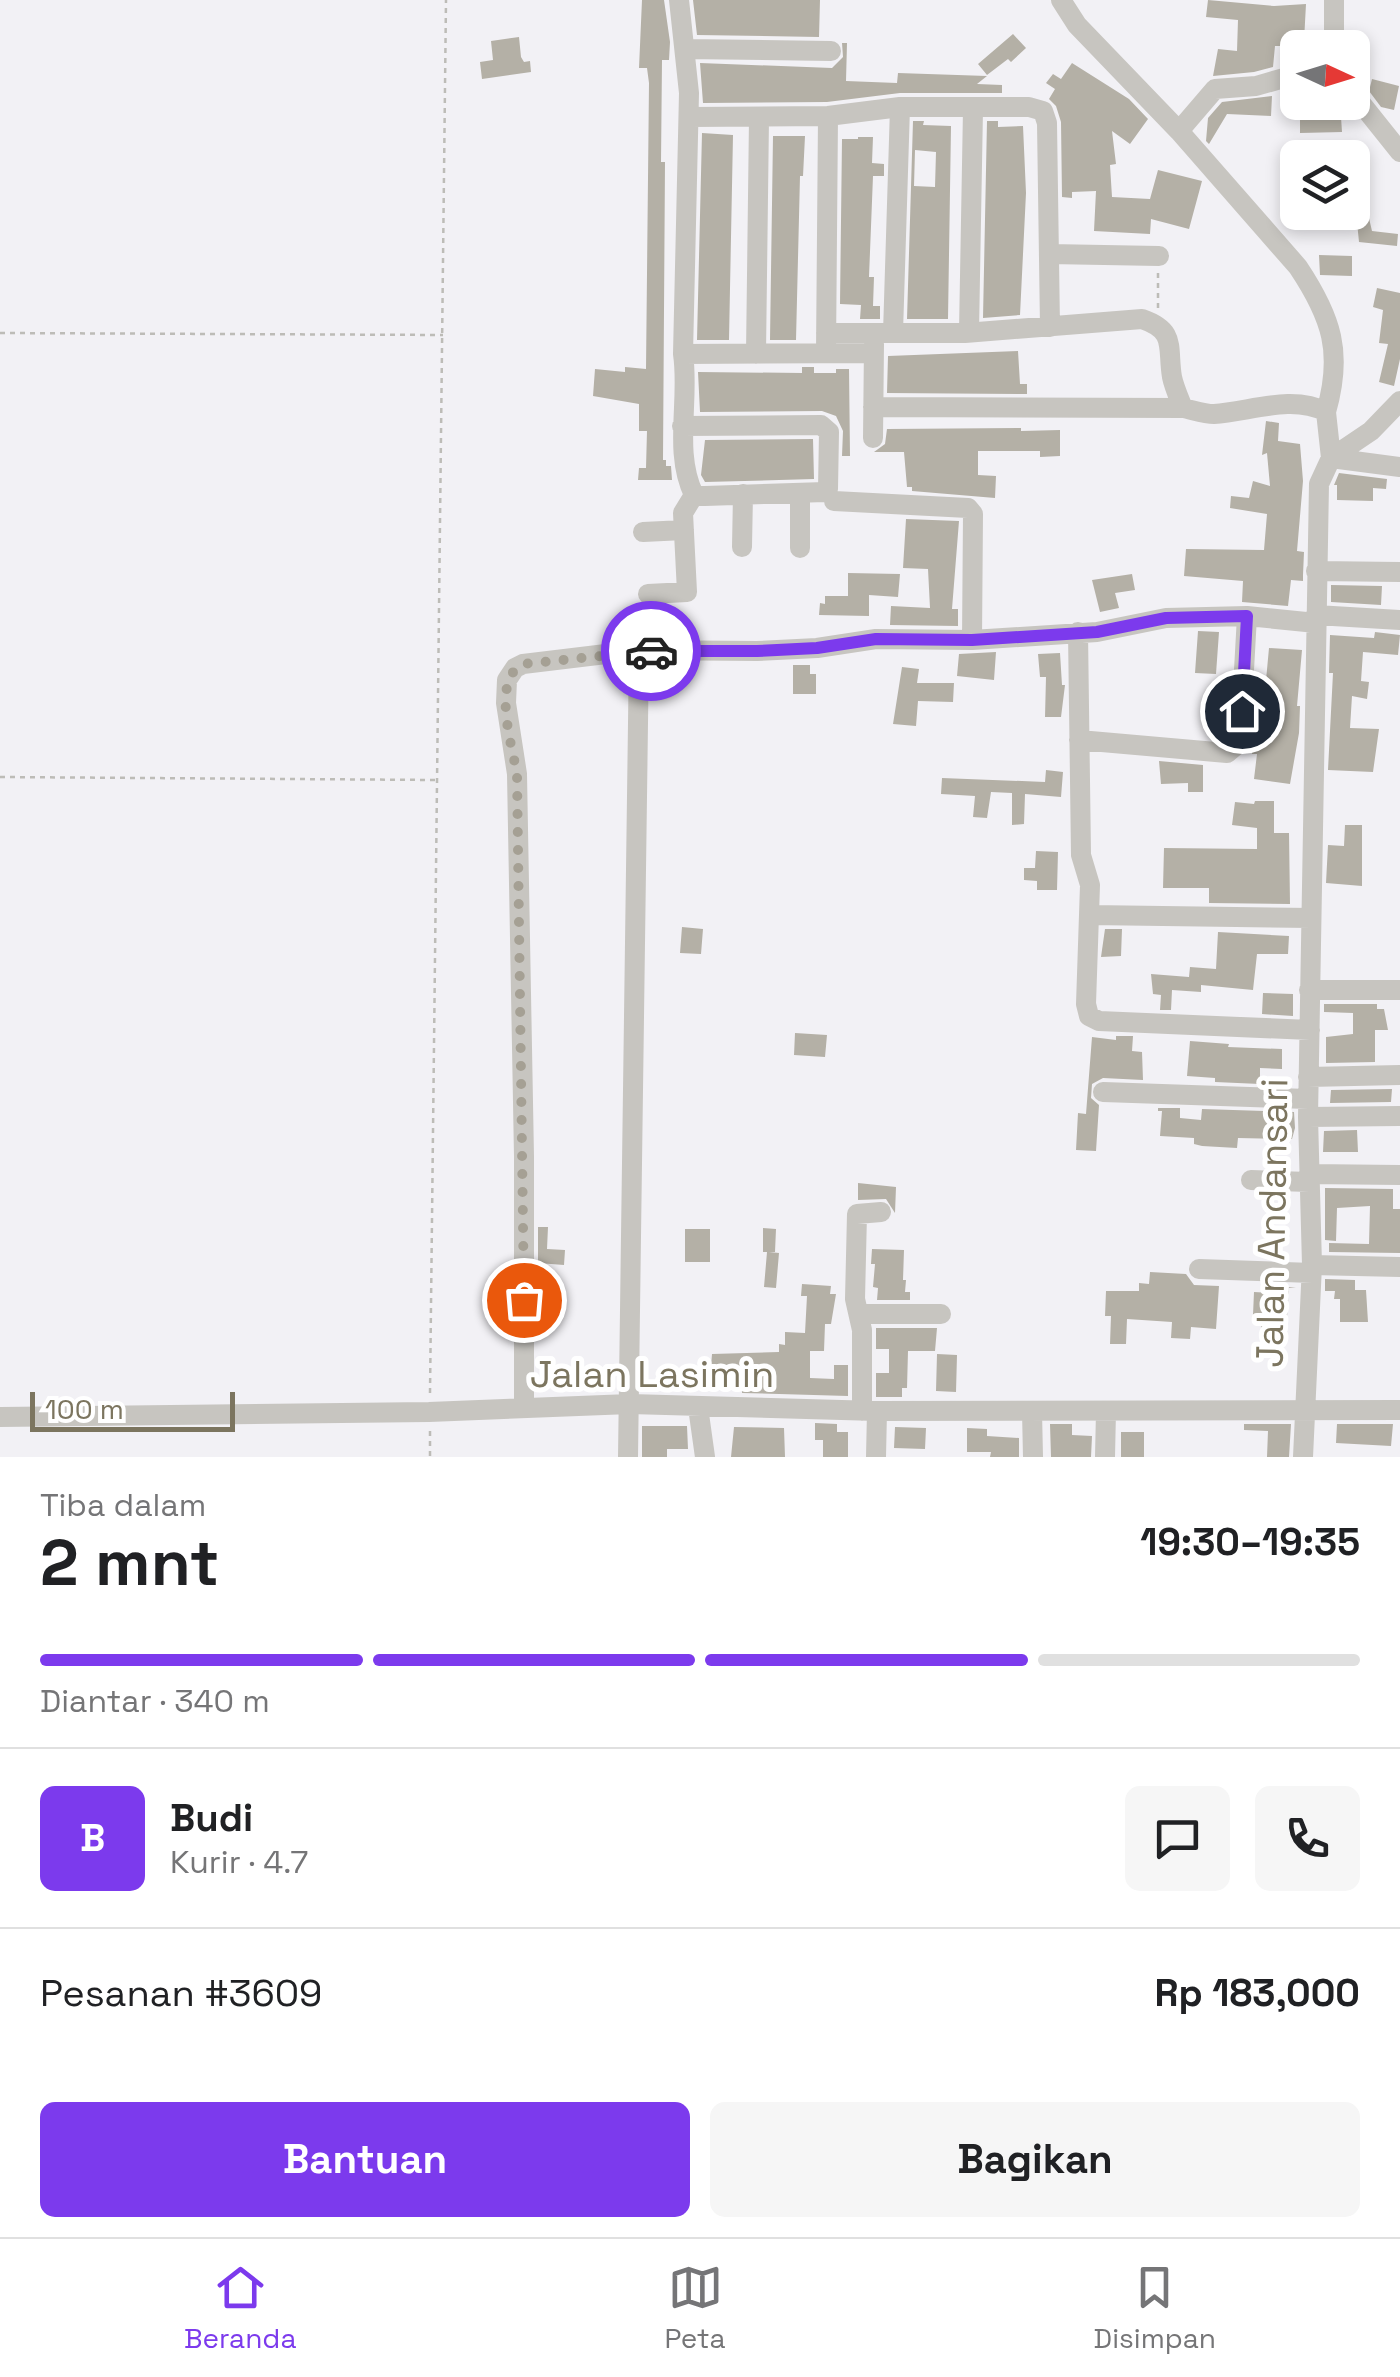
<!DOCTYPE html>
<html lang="id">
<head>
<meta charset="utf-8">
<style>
  body { margin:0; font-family:"Space Grotesk",sans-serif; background:#f6f6f6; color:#202124; height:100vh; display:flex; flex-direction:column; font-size:38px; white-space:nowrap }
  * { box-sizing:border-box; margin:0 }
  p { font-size:32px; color:#757577 }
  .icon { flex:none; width:55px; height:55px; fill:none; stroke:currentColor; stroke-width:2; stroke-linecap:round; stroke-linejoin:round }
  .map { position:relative; height:1457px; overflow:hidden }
  .drawer { display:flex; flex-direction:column; background:#fff; flex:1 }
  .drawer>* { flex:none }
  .needle { width:65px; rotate:94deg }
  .controls { position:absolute; left:1280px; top:30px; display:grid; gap:20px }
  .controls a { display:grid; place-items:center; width:90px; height:90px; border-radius:15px; background:#fff; box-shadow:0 5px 15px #0003; font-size:50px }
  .scale { position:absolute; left:30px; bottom:25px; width:205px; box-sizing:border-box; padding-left:10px; border:5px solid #7c755f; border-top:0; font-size:28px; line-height:35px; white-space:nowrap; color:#7c755f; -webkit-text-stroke:8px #fff; paint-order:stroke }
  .pin { position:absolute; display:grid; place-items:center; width:85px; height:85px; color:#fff; margin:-42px; border:5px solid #fff; border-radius:50%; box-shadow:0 2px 10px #0007 }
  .courier { position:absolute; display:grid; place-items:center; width:100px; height:100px; margin:-50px; border:8px solid #7c3aed; border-radius:50%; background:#fff; color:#222; box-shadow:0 2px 12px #0007 }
  .headline em { font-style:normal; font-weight:700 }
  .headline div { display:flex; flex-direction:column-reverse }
  .headline { display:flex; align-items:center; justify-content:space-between; height:170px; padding:0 40px }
  h1 { font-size:65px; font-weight:700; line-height:75px }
  .bar { display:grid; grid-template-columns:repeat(4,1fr); gap:15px 10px; align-content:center; height:120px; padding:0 40px }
  .bar i { height:12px; border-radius:8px; background:#e0e0e0 }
  .bar .on { background:#7c3aed }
  .bar p { grid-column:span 4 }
  .line { display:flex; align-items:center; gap:25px; padding:0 40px; border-top:2px solid #e0e0e0 }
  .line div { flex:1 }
  .round { display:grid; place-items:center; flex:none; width:105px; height:105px; border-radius:15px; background:#f6f6f6 }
  .cta { display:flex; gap:20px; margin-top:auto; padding:20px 40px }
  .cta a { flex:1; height:115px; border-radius:15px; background:#7c3aed; color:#fff; font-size:40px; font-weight:700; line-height:115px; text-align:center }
  .cta a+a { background:#f6f6f6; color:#202124 }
  .tab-bar { display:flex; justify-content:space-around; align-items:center; height:140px; border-top:2px solid #e0e0e0; background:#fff; font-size:28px; color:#757577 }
  .tab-bar a { display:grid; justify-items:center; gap:5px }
  .tab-bar .on { color:#7c3aed }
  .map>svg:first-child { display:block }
  .building { fill:#b4b0a6; fill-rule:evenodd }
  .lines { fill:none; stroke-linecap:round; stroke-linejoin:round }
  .path { stroke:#bdbcb7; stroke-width:2.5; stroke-dasharray:5 5; stroke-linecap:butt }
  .minor { stroke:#c7c5c0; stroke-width:20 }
  .done { stroke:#a5a094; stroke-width:10; stroke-dasharray:0 18 }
  .route { stroke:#7c3aed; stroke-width:12 }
  .labels { text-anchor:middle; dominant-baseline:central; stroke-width:10; stroke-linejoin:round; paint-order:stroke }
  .street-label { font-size:38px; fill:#7c755f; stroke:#fff }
</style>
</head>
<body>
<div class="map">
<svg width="1400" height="1457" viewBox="0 0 1400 1457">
  <rect width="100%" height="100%" fill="#f2f1f5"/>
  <path class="building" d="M 642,0 L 664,0 L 670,42 L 669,60 L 662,60 L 661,162 L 665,162 L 663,460 L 666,460 L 666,466 L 671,466 L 672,480 L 638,480 L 639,468 L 646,468 L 647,431 L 639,431 L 639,404 L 593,396 L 595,369 L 625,372 L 625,367 L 646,369 L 649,83 L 647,68 L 639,68 Z
    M 693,0 L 820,0 L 819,37 L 697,35 Z
    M 1208,0 L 1274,6 L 1306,4 L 1304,41 L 1283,39 L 1282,46 L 1275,46 L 1273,67 L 1254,72 L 1213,76 L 1218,49 L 1237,51 L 1238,20 L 1206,17 Z
    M 1013,34 L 1026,48 L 1011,62 L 1008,59 L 987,75 L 978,64 Z
    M 519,37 L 521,57 L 524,62 L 530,61 L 531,72 L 482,79 L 480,62 L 493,60 L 491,41 Z
    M 842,43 L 847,43 L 846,81 L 897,83 L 898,73 L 987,76 L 977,84 L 1002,85 L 1002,93 L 900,93 L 827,102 L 703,103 L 700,63 L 832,68 L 843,57 Z
    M 1072,63 L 1129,99 L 1148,119 L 1130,144 L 1112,131 L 1116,164 L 1110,165 L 1112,197 L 1150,199 L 1158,170 L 1202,181 L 1189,229 L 1151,219 L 1150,234 L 1094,231 L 1096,191 L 1072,192 L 1072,198 L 1062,197 L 1061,122 L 1056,106 L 1049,99 L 1055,89 L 1046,83 L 1053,74 L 1061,79 Z
    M 1372,79 L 1399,86 L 1394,110 L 1381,107 L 1369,91 Z
    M 1272,96 L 1271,116 L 1227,114 L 1209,144 L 1206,141 L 1208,118 L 1222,102 Z
    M 1290,102 L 1323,102 L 1324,118 L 1341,117 L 1342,132 L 1300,133 L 1300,113 L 1291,114 Z
    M 913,121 L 924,121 L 923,125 L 951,126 L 948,319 L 907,319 ZM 915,150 L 936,152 L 935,187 L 914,186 Z
    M 987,121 L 998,121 L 998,127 L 1023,126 L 1026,193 L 1020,315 L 983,318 Z
    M 702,133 L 733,135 L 729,340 L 697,340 Z
    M 773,136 L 805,136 L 803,176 L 800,176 L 796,340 L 770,340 Z
    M 858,137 L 873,137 L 872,163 L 884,164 L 884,176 L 873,176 L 869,277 L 874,277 L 873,306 L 880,306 L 880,319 L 860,319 L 861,305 L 840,304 L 842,139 L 858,139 Z
    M 1352,173 L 1368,175 L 1365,201 L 1372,231 L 1398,234 L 1397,246 L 1359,242 Z
    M 1319,255 L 1352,256 L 1352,276 L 1320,275 Z
    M 1377,288 L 1400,293 L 1400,359 L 1394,386 L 1379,382 L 1388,344 L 1379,343 L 1383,310 L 1373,307 Z
    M 1018,351 L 1020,384 L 1027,384 L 1027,394 L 887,393 L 888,356 Z
    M 802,367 L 814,367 L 814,373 L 836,373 L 836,369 L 849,369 L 850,456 L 842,456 L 843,431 L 836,416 L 822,411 L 700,412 L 698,372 L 802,373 Z
    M 1266,421 L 1279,423 L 1278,441 L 1300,444 L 1303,481 L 1297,551 L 1304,552 L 1303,575 L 1303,581 L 1291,580 L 1288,606 L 1242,602 L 1243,581 L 1184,576 L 1186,549 L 1264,550 L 1267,514 L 1230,508 L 1231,496 L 1249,498 L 1253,481 L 1270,486 L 1267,453 L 1262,455 Z
    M 1021,428 L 1021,431 L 1060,430 L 1060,456 L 1040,457 L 1040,451 L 978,451 L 978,475 L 996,476 L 995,498 L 912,491 L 912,487 L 907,487 L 904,452 L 874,452 L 885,444 L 887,429 Z
    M 813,439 L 814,479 L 705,482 L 701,475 L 705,440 Z
    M 1339,473 L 1387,479 L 1386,489 L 1373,488 L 1373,501 L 1337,500 L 1337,485 L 1334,485 Z
    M 906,519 L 959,521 L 952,609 L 958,609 L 958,626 L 890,625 L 891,606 L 930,608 L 928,569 L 903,568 Z
    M 848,573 L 900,574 L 898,597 L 869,595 L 869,616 L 819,615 L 820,603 L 825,604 L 825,596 L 848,596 Z
    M 1132,574 L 1135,590 L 1115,593 L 1119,608 L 1100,612 L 1092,580 Z
    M 1331,585 L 1382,586 L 1381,605 L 1331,602 Z
    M 1198,631 L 1219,632 L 1216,674 L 1195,673 Z
    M 1375,632 L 1400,635 L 1398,655 L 1363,652 L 1361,681 L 1369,682 L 1367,699 L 1352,696 L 1350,728 L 1379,729 L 1373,772 L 1328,770 L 1333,673 L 1329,673 L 1330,635 L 1374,638 Z
    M 1269,648 L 1302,650 L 1297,706 L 1300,706 L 1299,733 L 1290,784 L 1254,779 L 1257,754 L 1252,754 L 1257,691 L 1265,691 Z
    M 996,652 L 994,680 L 957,676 L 959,654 Z
    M 1060,653 L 1062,685 L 1065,685 L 1061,717 L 1045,717 L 1046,677 L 1040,677 L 1038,654 Z
    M 793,665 L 810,665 L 810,674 L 816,674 L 816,694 L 793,694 Z
    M 902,667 L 919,669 L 917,683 L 954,683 L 953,702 L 918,701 L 916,726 L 893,724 Z
    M 1159,761 L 1203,765 L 1203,792 L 1188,792 L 1188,783 L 1161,784 Z
    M 1046,770 L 1063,772 L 1061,797 L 1025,794 L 1024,824 L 1012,825 L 1012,793 L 991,792 L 987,818 L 973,817 L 975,796 L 941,794 L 942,778 L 1045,782 Z
    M 1255,801 L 1274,801 L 1274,833 L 1289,833 L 1290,904 L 1209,903 L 1209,888 L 1163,888 L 1164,848 L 1257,849 L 1257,828 L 1232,825 L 1235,802 L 1254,804 Z
    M 1345,825 L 1362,825 L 1362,886 L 1326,883 L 1328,845 L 1344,846 Z
    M 1036,851 L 1058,852 L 1057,890 L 1037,890 L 1037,881 L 1024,880 L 1024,868 L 1035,868 Z
    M 682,927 L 703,929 L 701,954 L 680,953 Z
    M 1105,929 L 1122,929 L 1121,956 L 1101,957 Z
    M 1218,932 L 1289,936 L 1288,954 L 1257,954 L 1253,990 L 1201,985 L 1201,992 L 1172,990 L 1171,1010 L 1160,1010 L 1161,995 L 1153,994 L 1151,974 L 1189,977 L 1190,967 L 1216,969 Z
    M 1263,993 L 1293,994 L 1293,1016 L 1262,1014 Z
    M 1324,1004 L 1377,1004 L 1377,1009 L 1384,1009 L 1388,1030 L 1375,1030 L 1375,1062 L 1326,1063 L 1326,1037 L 1353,1034 L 1353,1013 L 1324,1012 Z
    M 795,1033 L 827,1035 L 825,1057 L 794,1055 Z
    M 1116,1036 L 1133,1036 L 1132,1051 L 1142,1052 L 1143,1080 L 1103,1078 L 1092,1084 L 1091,1098 L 1099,1105 L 1096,1151 L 1076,1150 L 1078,1113 L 1086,1114 L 1092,1037 L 1116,1040 Z
    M 1190,1041 L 1229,1044 L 1228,1047 L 1282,1049 L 1282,1069 L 1260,1068 L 1260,1084 L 1215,1082 L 1215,1078 L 1187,1076 Z
    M 1392,1089 L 1391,1102 L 1330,1103 L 1331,1090 Z
    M 1158,1108 L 1180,1108 L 1180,1118 L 1201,1120 L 1202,1109 L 1294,1112 L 1295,1128 L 1292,1139 L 1238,1138 L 1237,1148 L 1202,1146 L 1194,1144 L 1194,1138 L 1160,1136 L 1162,1111 L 1158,1111 Z
    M 1357,1130 L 1358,1152 L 1323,1152 L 1324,1131 Z
    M 858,1183 L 896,1187 L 895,1213 L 886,1199 L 858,1200 Z
    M 1325,1188 L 1393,1189 L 1393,1209 L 1400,1209 L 1400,1253 L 1329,1252 L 1329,1243 L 1369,1244 L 1370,1206 L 1337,1208 L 1336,1241 L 1325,1240 Z
    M 538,1227 L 548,1227 L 547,1249 L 565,1250 L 564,1265 L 538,1263 Z
    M 763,1228 L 776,1229 L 775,1252 L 769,1252 L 779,1253 L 776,1288 L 764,1287 L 767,1252 L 763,1252 Z
    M 685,1229 L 710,1229 L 710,1262 L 685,1262 Z
    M 872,1249 L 904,1250 L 903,1280 L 906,1280 L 905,1292 L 910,1292 L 910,1300 L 877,1300 L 878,1288 L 873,1287 L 875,1264 L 871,1264 Z
    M 1150,1272 L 1186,1274 L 1194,1285 L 1219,1286 L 1216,1329 L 1191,1327 L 1190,1339 L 1171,1338 L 1172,1322 L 1127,1319 L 1126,1344 L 1110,1344 L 1111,1316 L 1105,1316 L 1106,1291 L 1139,1291 L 1139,1283 L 1149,1284 Z
    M 1325,1279 L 1355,1280 L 1355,1290 L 1366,1290 L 1368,1322 L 1340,1322 L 1340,1299 L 1334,1299 L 1335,1291 L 1325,1291 Z
    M 802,1284 L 831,1286 L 830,1294 L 836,1294 L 831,1324 L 825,1324 L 824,1351 L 810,1351 L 810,1378 L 834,1379 L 834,1365 L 848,1365 L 848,1396 L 742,1393 L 742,1369 L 711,1367 L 712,1354 L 779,1352 L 779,1344 L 785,1345 L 785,1332 L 805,1333 L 807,1296 L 801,1296 Z
    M 1273,1285 L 1296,1288 L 1289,1288 L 1287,1317 L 1282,1317 L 1280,1342 L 1260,1341 L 1262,1315 L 1253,1315 L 1254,1292 L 1273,1293 Z
    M 876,1328 L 937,1328 L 935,1351 L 908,1351 L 907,1388 L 902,1388 L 902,1397 L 876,1397 L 876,1373 L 889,1373 L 889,1349 L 876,1349 Z
    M 937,1354 L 957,1355 L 956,1392 L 936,1391 Z
    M 815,1423 L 837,1424 L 837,1432 L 848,1432 L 848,1457 L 823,1457 L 823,1440 L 815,1440 Z
    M 1050,1424 L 1072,1424 L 1072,1435 L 1092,1436 L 1091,1457 L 1051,1457 Z
    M 1244,1424 L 1291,1424 L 1289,1457 L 1267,1457 L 1268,1431 L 1244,1430 Z
    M 1337,1424 L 1393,1424 L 1391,1446 L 1336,1443 Z
    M 642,1426 L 687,1426 L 688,1449 L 667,1449 L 667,1457 L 642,1457 Z
    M 734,1427 L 784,1428 L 785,1457 L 731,1457 Z
    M 895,1427 L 926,1428 L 925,1449 L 894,1448 Z
    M 967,1428 L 987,1429 L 987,1436 L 1019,1438 L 1019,1457 L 990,1457 L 991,1452 L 967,1452 Z
    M 1121,1432 L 1144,1432 L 1144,1457 L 1121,1457 Z"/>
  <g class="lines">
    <path class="path" d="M 1158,308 L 1158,271
      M 0,333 L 443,335
      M 0,777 L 436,780
      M 430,1393 L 446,0
      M 430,1431 L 430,1457"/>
    <path class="minor" d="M 679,0 L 689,93 L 683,354 C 690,400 673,452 694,495 L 705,496 L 825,492 L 828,489 L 829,432 L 821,425 L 682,426
      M 1061,0 L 1077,25 L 1179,131 L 1298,267 C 1332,318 1343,353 1326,412
      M 1334,48 L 1334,0
      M 685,49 L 831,51
      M 1352,92 L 1400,152
      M 690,117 L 828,116 L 900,107 L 1029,107 L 1043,111 L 1047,123 L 1050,327
      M 1179,131 L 1215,89 L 1256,86 L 1298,74
      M 1049,254 L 1159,256
      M 969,332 L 973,109
      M 826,333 L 965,333 L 1142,319 C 1177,331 1167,347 1172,377 C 1174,387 1179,398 1183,408 C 1193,410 1204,414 1214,414 C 1249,412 1292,394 1326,412 L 1331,458 L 1400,467
      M 893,333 L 900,107
      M 826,353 L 828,116
      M 683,354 L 873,353
      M 756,354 L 759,118
      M 873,407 L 1183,408
      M 873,438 L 874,344
      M 834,501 L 968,508 L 973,514 L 972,640
      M 643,532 L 684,530
      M 742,547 L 743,494
      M 800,548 L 800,493
      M 1316,571 L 1400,572
      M 648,594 L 687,592 L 683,513 L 694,495
      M 1316,615 L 1400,620
      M 1078,632 L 1081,855 L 1090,885 L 1086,1004 L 1089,1016 L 1099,1021 L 1310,1030
      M 1079,740 L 1227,753 L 1240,742 L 1247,616
      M 1090,915 L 1311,918
      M 1309,990 L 1400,990
      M 1308,1077 L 1400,1075
      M 1103,1092 L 1308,1099
      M 1308,1117 L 1400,1116
      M 1309,1174 L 1400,1175
      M 1251,1180 L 1309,1182
      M 1312,1265 L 1400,1267
      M 1199,1269 L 1312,1273
      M 860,1314 L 941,1314
      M 524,1407 L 524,1157 L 517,774 L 506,703 L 507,680 L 515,668 L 523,664 L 639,650 L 757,651 L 817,648 L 876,639 L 972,640 L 1097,632 L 1166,618 L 1247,616 L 1316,623
      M 698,1407 L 705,1457
      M 862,1411 L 862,1330 L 855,1299 L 857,1214 L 881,1212
      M 1032,1411 L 1033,1457
      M 0,1417 L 429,1412 L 630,1404 L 877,1411 L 1400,1410
      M 628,1457 L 639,650
      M 876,1457 L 877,1411
      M 1105,1457 L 1106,1411
      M 1303,1457 L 1312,1265 L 1308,1117 L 1319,484 L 1331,458 L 1371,431 L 1400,401"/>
  </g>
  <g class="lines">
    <path class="done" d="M 524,1300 L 517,774 C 512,745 491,679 523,664 L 651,651"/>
    <path class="route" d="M 651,651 L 757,651 L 817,648 L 876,639 L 972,640 L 1097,632 L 1166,618 L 1247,616 L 1242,711"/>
  </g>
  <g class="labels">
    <g class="street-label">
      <text transform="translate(1272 1223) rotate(-89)">Jalan Andansari</text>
      <text x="652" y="1374">Jalan Lasimin</text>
    </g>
  </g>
</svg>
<div class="controls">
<a><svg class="needle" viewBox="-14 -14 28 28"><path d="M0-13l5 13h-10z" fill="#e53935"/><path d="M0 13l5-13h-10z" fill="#757577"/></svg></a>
<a><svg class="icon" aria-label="layers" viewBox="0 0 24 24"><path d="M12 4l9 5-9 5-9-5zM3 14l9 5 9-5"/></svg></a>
</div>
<div class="scale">100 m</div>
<div class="pin" style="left:524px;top:1300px;background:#ea580c"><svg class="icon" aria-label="bag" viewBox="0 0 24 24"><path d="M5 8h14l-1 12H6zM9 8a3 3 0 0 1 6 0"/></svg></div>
<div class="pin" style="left:1242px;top:711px;background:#1f2937"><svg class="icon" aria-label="home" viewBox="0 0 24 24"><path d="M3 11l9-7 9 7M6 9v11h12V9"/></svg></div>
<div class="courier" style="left:651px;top:651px"><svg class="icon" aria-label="car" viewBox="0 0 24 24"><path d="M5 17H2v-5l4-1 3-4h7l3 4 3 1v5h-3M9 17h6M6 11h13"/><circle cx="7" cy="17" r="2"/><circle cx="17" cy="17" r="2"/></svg></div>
</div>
<section class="drawer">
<div class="headline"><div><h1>2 mnt</h1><p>Tiba dalam</p></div><em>19:30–19:35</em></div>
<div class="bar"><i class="on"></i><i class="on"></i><i class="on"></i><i></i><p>Diantar · 340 m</p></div>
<div class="line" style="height:180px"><b class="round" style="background:#7c3aed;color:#fff">B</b><div><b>Budi</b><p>Kurir · 4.7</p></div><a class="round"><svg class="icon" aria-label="chat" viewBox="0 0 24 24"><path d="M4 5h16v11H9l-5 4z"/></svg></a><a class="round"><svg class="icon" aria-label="phone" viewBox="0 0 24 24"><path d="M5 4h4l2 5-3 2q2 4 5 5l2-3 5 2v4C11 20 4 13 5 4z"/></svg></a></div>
<div class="line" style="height:130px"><div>Pesanan #3609</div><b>Rp 183,000</b></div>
<div class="cta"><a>Bantuan</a><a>Bagikan</a></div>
</section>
<nav class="tab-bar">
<a class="on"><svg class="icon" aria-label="home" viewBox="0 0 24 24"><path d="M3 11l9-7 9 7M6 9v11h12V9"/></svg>Beranda</a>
<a><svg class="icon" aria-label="map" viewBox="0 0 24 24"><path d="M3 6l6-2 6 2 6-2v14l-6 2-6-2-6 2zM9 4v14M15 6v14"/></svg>Peta</a>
<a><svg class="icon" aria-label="saved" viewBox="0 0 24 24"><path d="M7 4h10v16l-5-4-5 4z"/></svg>Disimpan</a>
</nav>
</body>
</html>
